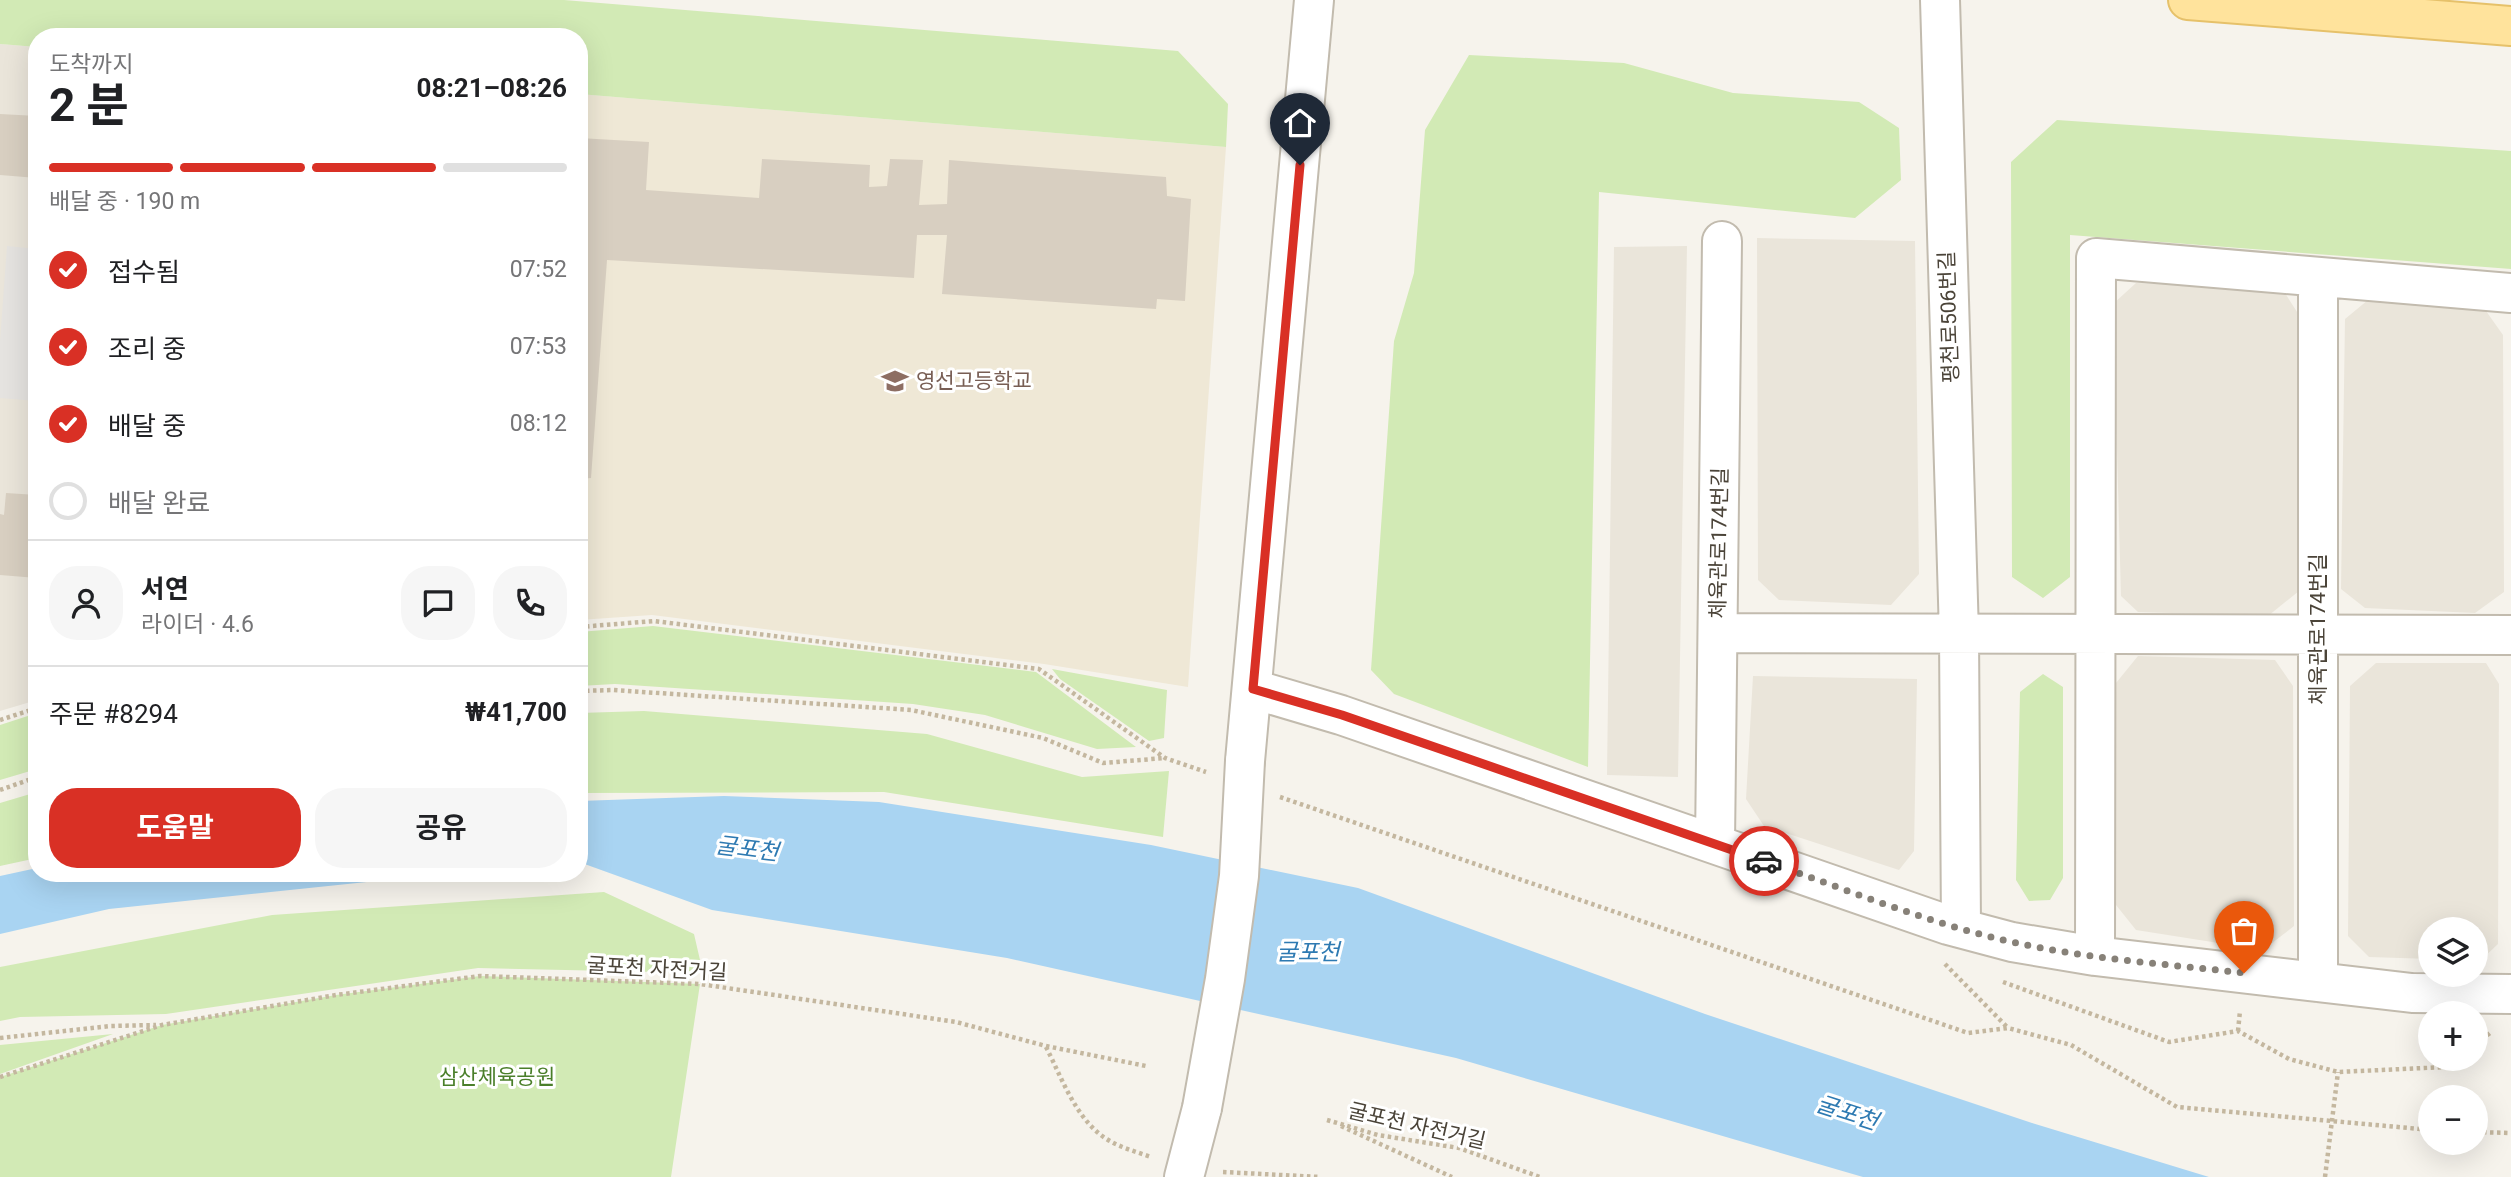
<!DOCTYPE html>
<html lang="ko">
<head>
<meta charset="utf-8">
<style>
  body { margin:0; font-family:Roboto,"Noto Sans KR",sans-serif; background:#f6f6f6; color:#202124; height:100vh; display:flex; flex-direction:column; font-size:26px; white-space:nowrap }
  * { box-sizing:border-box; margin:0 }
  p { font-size:23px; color:#757577 }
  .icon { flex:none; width:38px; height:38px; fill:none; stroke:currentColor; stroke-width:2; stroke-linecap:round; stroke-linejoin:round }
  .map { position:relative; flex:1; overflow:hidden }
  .side { position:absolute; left:28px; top:28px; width:560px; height:854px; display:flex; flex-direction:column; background:#fff; border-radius:28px; box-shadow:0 7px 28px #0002 }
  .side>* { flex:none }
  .buttons { position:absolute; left:2418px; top:917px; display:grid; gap:14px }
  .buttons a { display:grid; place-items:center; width:70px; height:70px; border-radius:50%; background:#fff; box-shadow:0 7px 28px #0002; font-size:35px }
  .pin { position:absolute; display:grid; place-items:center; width:60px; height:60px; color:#fff; margin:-72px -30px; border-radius:50% 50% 50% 0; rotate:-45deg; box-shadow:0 0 7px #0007 }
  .pin .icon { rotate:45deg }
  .courier { position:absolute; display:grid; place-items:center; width:70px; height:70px; margin:-35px; border:5px solid #d93025; border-radius:50%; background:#fff; color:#222; box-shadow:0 2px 9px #0007 }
  .head em { font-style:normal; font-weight:700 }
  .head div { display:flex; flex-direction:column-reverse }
  .head { display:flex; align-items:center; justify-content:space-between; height:119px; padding:0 21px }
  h1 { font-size:46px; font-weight:700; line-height:52px }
  .bar { display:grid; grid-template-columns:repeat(4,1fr); gap:10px 7px; align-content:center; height:84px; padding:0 21px }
  .bar i { height:9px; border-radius:5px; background:#e0e0e0 }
  .bar .on { background:#d93025 }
  .bar p { grid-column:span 4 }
  .line { display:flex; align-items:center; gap:18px; padding:0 21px; border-top:2px solid #e0e0e0 }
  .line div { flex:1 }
  .round { display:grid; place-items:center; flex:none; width:74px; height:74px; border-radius:28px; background:#f6f6f6 }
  ol { padding:0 21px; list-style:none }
  li { display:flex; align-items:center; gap:21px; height:77px }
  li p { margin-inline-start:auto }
  li .icon { padding:7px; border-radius:50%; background:#d93025; color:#fff; stroke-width:4 }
  li:last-child { color:#757577 }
  li i { width:38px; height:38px; border:4px solid #e0e0e0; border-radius:50% }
  .button { display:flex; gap:14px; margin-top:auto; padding:14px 21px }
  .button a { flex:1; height:80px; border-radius:28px; background:#d93025; color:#fff; font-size:28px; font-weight:700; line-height:80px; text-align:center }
  .button a+a { background:#f6f6f6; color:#202124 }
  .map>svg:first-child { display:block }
  .residential { fill:#eae5da }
  .education { fill:#efe8d6 }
  .green { fill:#d2eab5 }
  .parking { fill:#e5e3e0 }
  .water { fill:#a9d4f2 }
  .building { fill:#d8cfc1 }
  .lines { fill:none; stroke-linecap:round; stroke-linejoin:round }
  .minor-casing { stroke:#c2bbae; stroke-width:42 }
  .major-casing { stroke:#e6c16a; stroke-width:42 }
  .path { stroke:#c4b79f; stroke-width:4.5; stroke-dasharray:3.5 3.5; stroke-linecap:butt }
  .minor { stroke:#fff; stroke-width:38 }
  .major { stroke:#ffe39c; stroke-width:38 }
  .minor-bridge-casing { stroke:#c2bbae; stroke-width:42; stroke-linecap:butt }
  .minor-bridge { stroke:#fff; stroke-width:38 }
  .done { stroke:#878178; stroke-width:7; stroke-dasharray:0 12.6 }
  .route { stroke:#d93025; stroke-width:9 }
  .labels { text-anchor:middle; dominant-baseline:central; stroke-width:6; stroke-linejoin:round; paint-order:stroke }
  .street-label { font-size:21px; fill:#4b4439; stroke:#fff }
  .education-label { font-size:21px; fill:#785e54; stroke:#fff; text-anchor:start }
  .park-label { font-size:21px; fill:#4a7f2a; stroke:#fff }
  .water-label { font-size:23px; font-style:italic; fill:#2e7ab2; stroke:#fff }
</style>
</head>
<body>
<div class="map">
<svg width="2511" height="1177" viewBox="0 0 2511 1177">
  <rect width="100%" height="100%" fill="#f6f3ec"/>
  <path class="residential" d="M 0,44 L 37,47 L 37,700 L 0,711 Z
    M 1757,238 L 1915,241 L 1919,574 L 1891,605 L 1779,600 L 1758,580 Z
    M 1687,246 L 1678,777 L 1607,775 L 1614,247 Z
    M 2136,283 L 2281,287 L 2299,315 L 2299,591 L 2268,616 L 2138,612 L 2121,596 L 2113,304 Z
    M 2368,300 L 2486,311 L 2503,335 L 2504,592 L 2475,613 L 2365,608 L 2341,589 L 2345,319 Z
    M 2138,656 L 2275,660 L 2293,686 L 2294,926 L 2263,950 L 2136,930 L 2116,905 L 2116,683 Z
    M 2376,663 L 2486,663 L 2499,684 L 2498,944 L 2480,961 L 2476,960 L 2476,929 L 2431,929 L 2431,959 L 2369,957 L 2348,936 L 2350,686 Z
    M 1753,676 L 1917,679 L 1914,851 L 1899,870 L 1764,826 L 1746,799 Z"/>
  <path class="education" d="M 579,94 L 1226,147 L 1188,687 L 1044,664 L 652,615 L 579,620 Z"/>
  <path class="green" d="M 0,0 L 564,0 L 1178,51 L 1228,104 L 1226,147 L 579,94 L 579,37 L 37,37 L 37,47 L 0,44 Z
    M 1469,55 L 1624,63 L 1733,93 L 1859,102 L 1899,128 L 1901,180 L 1855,218 L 1599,192 L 1588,767 L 1394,694 L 1371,670 L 1394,341 L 1414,273 L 1425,130 Z
    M 2057,120 L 2511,151 L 2511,269 L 2070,235 L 2070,577 L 2043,598 L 2012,577 L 2011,162 Z
    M 653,626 L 1036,672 L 1136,747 L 1097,749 L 985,715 L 913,704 L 615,684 L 579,686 L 579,632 Z
    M 1052,669 L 1167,690 L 1164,738 L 1149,741 L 1060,679 Z
    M 2043,674 L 2063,687 L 2063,878 L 2050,900 L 2029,901 L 2016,880 L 2020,692 Z
    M 644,711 L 927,734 L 1082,777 L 1169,771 L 1163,837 L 884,792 L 579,793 L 579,713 Z
    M 37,713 L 37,769 L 0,780 L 0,725 Z
    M 37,792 L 37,858 L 0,866 L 0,803 Z
    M 604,892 L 694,934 L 703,973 L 478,968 L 166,1014 L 20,1017 L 0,1021 L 0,967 L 272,915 Z
    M 480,976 L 700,984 L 671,1177 L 0,1177 L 0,1077 L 162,1025 L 336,995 Z
    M 113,1034 L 0,1074 L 0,1045 Z"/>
  <path class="parking" d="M 7,246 L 37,249 L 37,401 L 0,398 L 0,341 Z"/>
  <path class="water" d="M 724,796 L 879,802 L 1151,845 L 1358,888 L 1705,1014 L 2032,1123 L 2209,1177 L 1863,1177 L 1456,1058 L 1007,958 L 712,910 L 579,862 L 579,801 Z
    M 37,868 L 37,873 L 453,873 L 109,909 L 0,934 L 0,876 Z"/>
  <path class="building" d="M 0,114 L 37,116 L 37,178 L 0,175 Z
    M 579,138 L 649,142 L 646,190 L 759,198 L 762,159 L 870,165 L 869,187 L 887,186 L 890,159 L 923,160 L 919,205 L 947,204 L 949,160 L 1166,177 L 1167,196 L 1191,199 L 1185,301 L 1157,299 L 1156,309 L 942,294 L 947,235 L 917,235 L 914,278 L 607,260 L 591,478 L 579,479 Z
    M 6,493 L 37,495 L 37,578 L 0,575 L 0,514 L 4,515 Z"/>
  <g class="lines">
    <g class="minor-casing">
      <path id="minor" d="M 1940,0 L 1959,634 L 1961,928
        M 2318,277 L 2318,982
        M 1718,633 L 2511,635
        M 1253,689 L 1341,715 L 1948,925 L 2012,942 L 2095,956 L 2412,993 L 2511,994
        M 1245,761 L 1314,0
        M 1715,844 L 1722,241
        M 2095,956 L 2096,258 L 2511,293
        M 1184,1177 L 1202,1108"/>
    </g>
    <g class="major-casing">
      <path id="major" d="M 2188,0 L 2511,26"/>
    </g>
    <path class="path" d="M 579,627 L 654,621 L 1039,669 L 1165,758 L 1206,772
      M 579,691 L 613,690 L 911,710 L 1043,738 L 1103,763 L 1165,758
      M 0,720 L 37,708
      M 0,790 L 37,777
      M 1280,797 L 1968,1033 L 2008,1028 L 2071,1045 L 2177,1107 L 2431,1130
      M 1945,964 L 2008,1028
      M 2003,982 L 2169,1042 L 2238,1031 L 2289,1059 L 2338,1072 L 2446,1067 L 2457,1059
      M 2238,1031 L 2240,1011
      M 0,1038 L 111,1026 L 156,1025
      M 2476,1044 L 2490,1033
      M 1046,1047 C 1062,1078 1077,1123 1110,1141 C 1122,1148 1137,1152 1151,1157
      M 0,1077 L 162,1025 L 336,995 L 480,976 L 700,984 L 956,1022 L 1046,1046 L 1146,1066
      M 1327,1120 L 1378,1135 L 1459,1148 L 1540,1177
      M 1341,1126 L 1452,1177
      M 2476,1132 L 2511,1133
      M 1223,1172 L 1320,1177
      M 2325,1177 L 2338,1072"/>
    <use href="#minor" class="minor"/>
    <use href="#major" class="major"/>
    <g class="minor-bridge-casing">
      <path id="minor-bridge" d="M 1202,1108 L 1225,979 L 1239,876 L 1245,761"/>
    </g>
    <use href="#minor-bridge" class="minor-bridge"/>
  </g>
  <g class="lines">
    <path class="done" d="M 1764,861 C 1846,889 1927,923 2012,942 C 2088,959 2167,964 2244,973"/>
    <path class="route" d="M 1300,165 L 1253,689 L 1342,715 L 1764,861"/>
  </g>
  <defs>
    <g id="school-bare" transform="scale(2.1)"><path d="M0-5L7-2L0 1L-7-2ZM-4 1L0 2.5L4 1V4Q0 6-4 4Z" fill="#8d6e63" stroke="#fff" stroke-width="2.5" paint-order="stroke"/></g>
  </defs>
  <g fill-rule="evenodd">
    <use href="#school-bare" x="895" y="381"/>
  </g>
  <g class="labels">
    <g class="street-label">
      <text transform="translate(1949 317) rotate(-92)">평천로506번길</text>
      <text transform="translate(1719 543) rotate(-89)">체육관로174번길</text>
      <text transform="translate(2318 629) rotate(-90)">체육관로174번길</text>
      <text transform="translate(657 969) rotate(3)">굴포천 자전거길</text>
      <text transform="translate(1417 1126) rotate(13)">굴포천 자전거길</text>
    </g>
    <g class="education-label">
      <text x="916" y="381">영선고등학교</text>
    </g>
    <g class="park-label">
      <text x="497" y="1077">삼산체육공원</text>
    </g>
    <g class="water-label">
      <text transform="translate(747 849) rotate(7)">굴포천</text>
      <text x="1308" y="952">굴포천</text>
      <text transform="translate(1847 1113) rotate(18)">굴포천</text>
    </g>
  </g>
</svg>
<div class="buttons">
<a><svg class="icon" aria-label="layers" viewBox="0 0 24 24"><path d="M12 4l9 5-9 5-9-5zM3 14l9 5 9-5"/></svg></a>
<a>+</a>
<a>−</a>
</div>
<div class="pin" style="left:2244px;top:973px;background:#ea580c"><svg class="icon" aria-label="bag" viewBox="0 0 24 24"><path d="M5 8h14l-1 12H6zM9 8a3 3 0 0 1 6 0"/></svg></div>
<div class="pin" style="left:1300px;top:165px;background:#1f2937"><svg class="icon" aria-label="home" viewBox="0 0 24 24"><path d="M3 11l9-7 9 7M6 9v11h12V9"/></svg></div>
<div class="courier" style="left:1764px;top:861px"><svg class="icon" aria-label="car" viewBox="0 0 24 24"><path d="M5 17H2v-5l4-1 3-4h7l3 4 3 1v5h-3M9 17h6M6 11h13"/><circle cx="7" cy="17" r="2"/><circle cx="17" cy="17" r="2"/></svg></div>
<section class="side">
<div class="head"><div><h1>2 분</h1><p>도착까지</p></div><em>08:21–08:26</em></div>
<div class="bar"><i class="on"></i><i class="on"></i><i class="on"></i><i></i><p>배달 중 · 190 m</p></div>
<ol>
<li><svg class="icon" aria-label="check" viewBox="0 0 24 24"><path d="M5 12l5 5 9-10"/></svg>접수됨<p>07:52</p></li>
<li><svg class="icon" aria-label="check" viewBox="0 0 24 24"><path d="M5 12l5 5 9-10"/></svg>조리 중<p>07:53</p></li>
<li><svg class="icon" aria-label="check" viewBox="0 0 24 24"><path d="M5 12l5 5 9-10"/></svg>배달 중<p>08:12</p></li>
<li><i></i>배달 완료</li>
</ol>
<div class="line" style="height:126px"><a class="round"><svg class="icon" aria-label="person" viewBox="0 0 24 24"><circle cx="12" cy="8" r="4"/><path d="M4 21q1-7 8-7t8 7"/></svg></a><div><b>서연</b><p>라이더 · 4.6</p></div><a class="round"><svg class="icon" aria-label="chat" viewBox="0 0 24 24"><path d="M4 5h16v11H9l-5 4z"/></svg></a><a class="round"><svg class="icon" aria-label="phone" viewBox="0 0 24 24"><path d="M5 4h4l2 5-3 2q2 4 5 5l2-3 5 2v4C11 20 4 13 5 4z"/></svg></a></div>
<div class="line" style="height:91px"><div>주문 #8294</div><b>₩41,700</b></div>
<div class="button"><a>도움말</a><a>공유</a></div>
</section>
</div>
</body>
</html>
